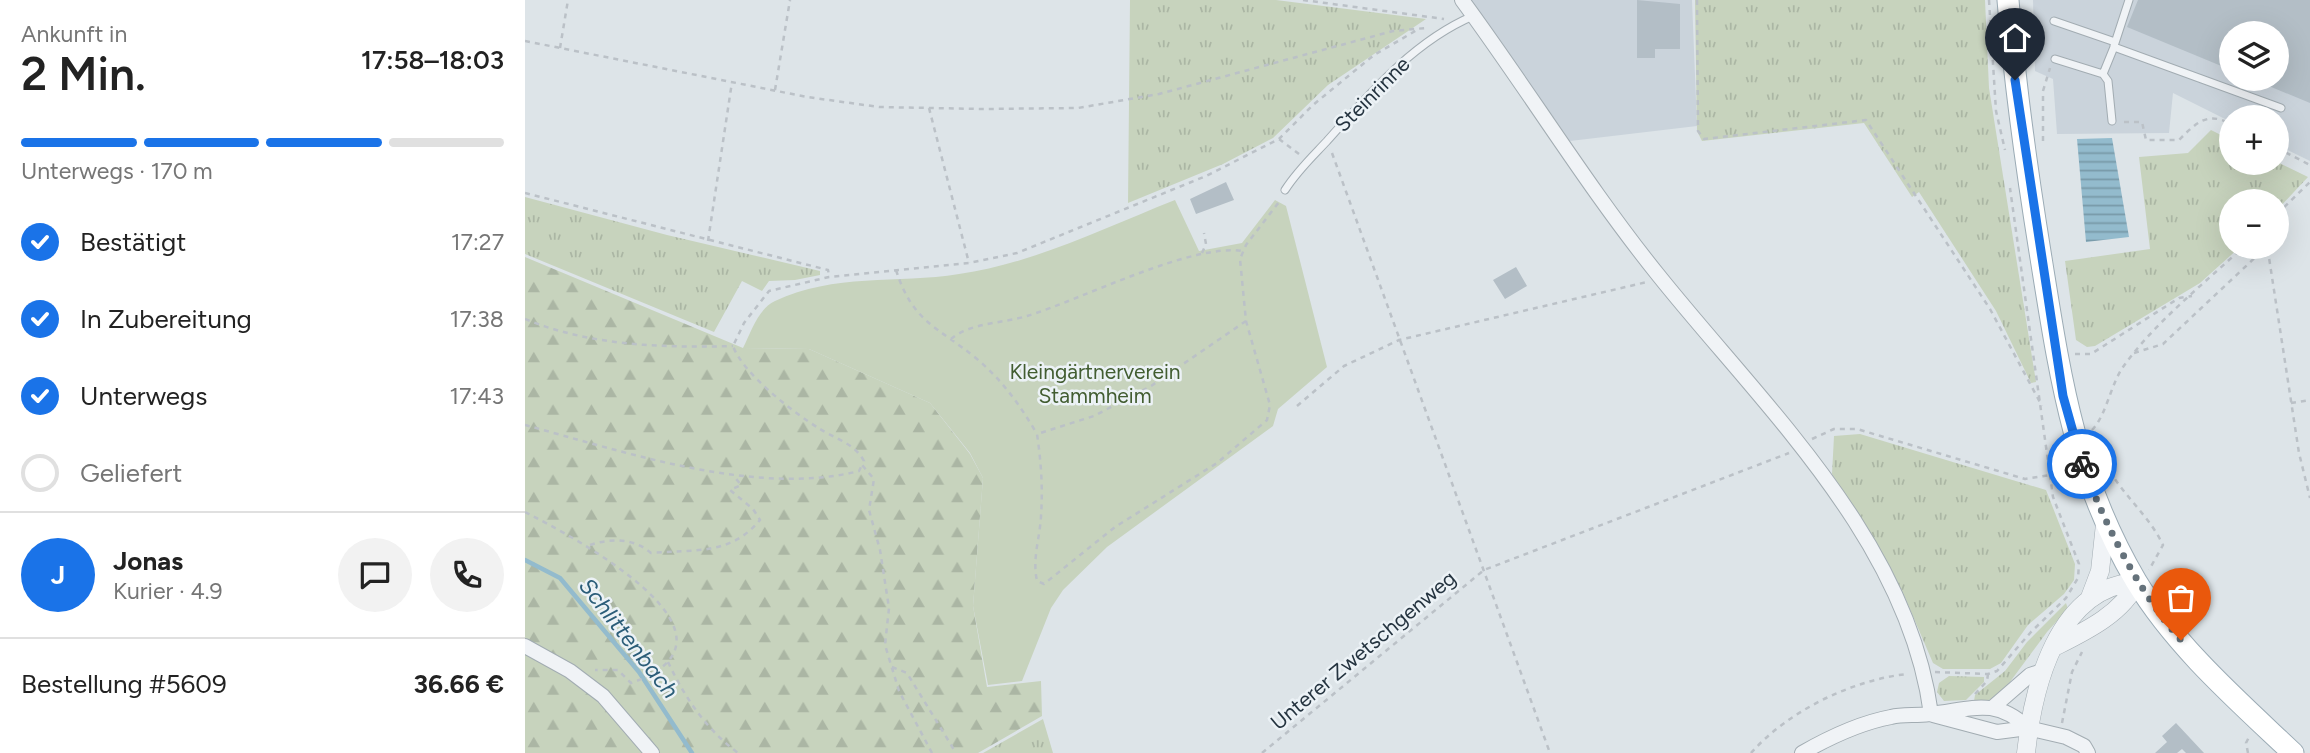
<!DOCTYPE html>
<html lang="de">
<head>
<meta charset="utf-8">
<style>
  body { margin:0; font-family:Figtree,sans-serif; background:#f2f2f2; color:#222; height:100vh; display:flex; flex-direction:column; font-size:26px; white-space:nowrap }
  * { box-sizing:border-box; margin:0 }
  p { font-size:23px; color:#767676 }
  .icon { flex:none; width:38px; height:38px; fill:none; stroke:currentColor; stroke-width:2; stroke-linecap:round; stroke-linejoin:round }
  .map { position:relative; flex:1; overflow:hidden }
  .sheet { display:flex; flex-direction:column; background:#fff; width:525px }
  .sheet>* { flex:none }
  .buttons { position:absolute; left:1694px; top:21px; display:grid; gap:14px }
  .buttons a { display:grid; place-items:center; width:70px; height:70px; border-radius:50%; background:#fff; box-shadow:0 7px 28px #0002; font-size:35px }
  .pin { position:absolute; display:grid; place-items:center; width:60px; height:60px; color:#fff; margin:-72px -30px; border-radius:50% 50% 50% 0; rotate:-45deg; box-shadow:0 0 7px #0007 }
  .pin .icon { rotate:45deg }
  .courier { position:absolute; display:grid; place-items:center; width:70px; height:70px; margin:-35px; border:5px solid #1a73e8; border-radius:50%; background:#fff; color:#222; box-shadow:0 2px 9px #0007 }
  .overview em { font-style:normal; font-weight:600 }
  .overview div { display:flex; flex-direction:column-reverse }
  .overview { display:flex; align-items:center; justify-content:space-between; height:119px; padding:0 21px }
  h1 { font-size:46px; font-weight:600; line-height:52px }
  .bar { display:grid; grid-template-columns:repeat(4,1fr); gap:10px 7px; align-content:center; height:84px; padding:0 21px }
  .bar i { height:9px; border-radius:5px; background:#e0e0e0 }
  .bar .active { background:#1a73e8 }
  .bar p { grid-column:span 4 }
  .line { display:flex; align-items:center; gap:18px; padding:0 21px; border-top:2px solid #e0e0e0 }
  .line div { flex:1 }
  .round { display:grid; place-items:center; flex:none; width:74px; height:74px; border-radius:37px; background:#f2f2f2 }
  ol { padding:0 21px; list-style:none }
  li { display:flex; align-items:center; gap:21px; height:77px }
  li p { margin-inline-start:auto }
  li .icon { padding:7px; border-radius:50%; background:#1a73e8; color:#fff; stroke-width:4 }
  li:last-child { color:#767676 }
  li i { width:38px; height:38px; border:4px solid #e0e0e0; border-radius:50% }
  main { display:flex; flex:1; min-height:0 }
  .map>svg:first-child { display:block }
  .built { fill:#cad3db; fill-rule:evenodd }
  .grass { fill:url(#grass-tufts) }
  .forest { fill:url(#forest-firs) }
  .green { fill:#c7d3bd }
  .water { fill:url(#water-rules) }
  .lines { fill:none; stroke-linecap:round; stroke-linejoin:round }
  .stream { stroke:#93bbcd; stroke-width:4.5 }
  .building { fill:#b3bec6 }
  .service-casing { stroke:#a2acb2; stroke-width:9 }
  .minor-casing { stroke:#a2acb2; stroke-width:16 }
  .tertiary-casing { stroke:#a2acb2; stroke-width:19 }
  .primary-casing { stroke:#9babb5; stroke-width:23 }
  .path { stroke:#bbc1c7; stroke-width:2.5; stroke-dasharray:5 5; stroke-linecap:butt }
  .service { stroke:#f0f3f6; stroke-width:7 }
  .minor { stroke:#f0f3f6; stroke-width:14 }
  .tertiary { stroke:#f0f3f6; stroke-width:18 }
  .primary { stroke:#fff; stroke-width:21 }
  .done { stroke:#65727b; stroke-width:7; stroke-dasharray:0 12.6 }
  .route { stroke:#1a73e8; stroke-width:9 }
  .labels { text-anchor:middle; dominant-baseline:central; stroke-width:5; stroke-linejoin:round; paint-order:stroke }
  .street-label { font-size:21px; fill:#253440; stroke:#ecf2f6 }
  .park-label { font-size:21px; fill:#425d31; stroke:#ecf2f6 }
  .water-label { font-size:23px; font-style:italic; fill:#2b5d78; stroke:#ecf2f6 }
</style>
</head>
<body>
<main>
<section class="sheet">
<div class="overview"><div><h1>2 Min.</h1><p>Ankunft in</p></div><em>17:58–18:03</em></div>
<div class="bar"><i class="active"></i><i class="active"></i><i class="active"></i><i></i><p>Unterwegs · 170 m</p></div>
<ol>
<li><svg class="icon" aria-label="check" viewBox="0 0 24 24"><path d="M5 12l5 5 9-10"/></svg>Bestätigt<p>17:27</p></li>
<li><svg class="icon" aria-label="check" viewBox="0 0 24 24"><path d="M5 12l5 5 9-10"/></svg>In Zubereitung<p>17:38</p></li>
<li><svg class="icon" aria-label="check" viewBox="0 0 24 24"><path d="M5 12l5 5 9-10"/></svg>Unterwegs<p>17:43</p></li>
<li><i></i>Geliefert</li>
</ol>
<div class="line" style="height:126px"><b class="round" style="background:#1a73e8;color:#fff">J</b><div><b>Jonas</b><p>Kurier · 4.9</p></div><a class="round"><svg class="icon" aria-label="chat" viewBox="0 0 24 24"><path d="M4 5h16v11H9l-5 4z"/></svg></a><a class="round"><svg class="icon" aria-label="phone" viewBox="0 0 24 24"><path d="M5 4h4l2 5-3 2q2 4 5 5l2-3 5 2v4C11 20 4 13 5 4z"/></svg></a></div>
<div class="line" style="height:91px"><div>Bestellung #5609</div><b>36.66 €</b></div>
</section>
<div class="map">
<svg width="1785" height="753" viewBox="0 0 1785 753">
  <defs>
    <pattern id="grass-tufts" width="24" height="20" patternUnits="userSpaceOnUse" patternTransform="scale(1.75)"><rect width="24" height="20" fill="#c7d3bd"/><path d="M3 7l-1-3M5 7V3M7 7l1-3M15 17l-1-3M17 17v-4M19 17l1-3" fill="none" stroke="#abb6a4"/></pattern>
    <pattern id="forest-firs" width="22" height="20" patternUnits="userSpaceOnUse" patternTransform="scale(1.75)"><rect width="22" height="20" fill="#c7d3bd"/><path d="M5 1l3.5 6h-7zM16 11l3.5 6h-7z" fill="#abb6a4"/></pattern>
    <pattern id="water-rules" width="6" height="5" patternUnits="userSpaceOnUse" patternTransform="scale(1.75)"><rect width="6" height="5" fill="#93bbcd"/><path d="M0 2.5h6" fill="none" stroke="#7899a8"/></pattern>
  </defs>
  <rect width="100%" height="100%" fill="#dde4e8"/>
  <path class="built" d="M 946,0 L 1167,0 L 1172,126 L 1045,141 Z
    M 1508,0 L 1785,0 L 1785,161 L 1752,145 L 1752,117 L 1706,117 L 1706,122 L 1648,93 L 1644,133 L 1532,134 L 1528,79 L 1510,71 ZM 1706,33 L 1752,33 L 1752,79 L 1706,79 Z"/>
  <path class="grass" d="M 605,0 L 751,0 L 901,19 L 803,85 L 748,138 L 698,164 L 603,203 Z
    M 1170,0 L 1460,0 L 1464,88 L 1511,382 L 1506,383 L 1471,311 L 1394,192 L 1387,197 L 1339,123 L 1177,141 L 1172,131 Z
    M 1686,130 L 1706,140 L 1706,163 L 1752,162 L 1783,177 L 1752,210 L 1752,201 L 1706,201 L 1706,247 L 1715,247 L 1675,283 L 1570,346 L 1562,347 L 1551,340 L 1540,261 L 1625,249 L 1614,157 L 1663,153 Z
    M 0,197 L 142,235 L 295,271 L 295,275 L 270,280 L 244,281 L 237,291 L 217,281 L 189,332 L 0,254 Z
    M 1335,434 L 1521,490 L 1550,564 L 1549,580 L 1539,594 L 1503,625 L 1476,663 L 1465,669 L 1418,669 L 1408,663 L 1378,593 L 1307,474 L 1309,436 Z
    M 1541,603 L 1543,609 L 1522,632 L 1476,694 L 1464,700 L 1449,701 L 1450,695 L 1480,671 L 1502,642 Z
    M 1424,676 L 1459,677 L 1459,682 L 1441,700 L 1419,701 L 1412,692 L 1414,683 Z
    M 518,719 L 528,753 L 458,753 Z"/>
  <path class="forest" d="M 0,257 L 218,348 L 284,349 L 405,403 L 445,454 L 458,478 L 448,606 L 462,687 L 516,681 L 517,716 L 453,753 L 0,753 Z"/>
  <path class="green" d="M 650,200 L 674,251 L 717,243 L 750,200 L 761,206 L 802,367 L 753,409 L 748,426 L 582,547 L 538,590 L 526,608 L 497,681 L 463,685 L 448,606 L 458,478 L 445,453 L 405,403 L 284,349 L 218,348 C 226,332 233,309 250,301 C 309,273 372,284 434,274 C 510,263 579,228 650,200 Z"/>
  <path class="water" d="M 1587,138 L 1604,237 L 1561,242 L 1552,139 Z"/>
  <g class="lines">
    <path class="stream" d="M 0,560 L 35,578 L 114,672 L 167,753"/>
  </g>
  <path class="building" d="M 1112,0 L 1155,4 L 1155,49 L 1130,49 L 1130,58 L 1112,58 Z
    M 1613,0 L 1785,0 L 1785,103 L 1727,79 L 1752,79 L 1752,33 L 1706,33 L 1706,70 L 1602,27 Z
    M 701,182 L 709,200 L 671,214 L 665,199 Z
    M 991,267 L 1002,286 L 980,299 L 968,280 Z
    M 1651,723 L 1679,753 L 1661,753 L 1657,749 L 1652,753 L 1630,753 L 1642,742 L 1637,736 Z"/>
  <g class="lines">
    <g class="service-casing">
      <path id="service" d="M 1529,21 L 1590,42
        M 1589,46 L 1604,0
        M 1530,59 L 1578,74 L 1589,47 L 1756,108
        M 1578,74 L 1583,81 L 1587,121
        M 760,190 C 772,171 787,157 802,141 C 844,94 889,41 948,16"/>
    </g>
    <g class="minor-casing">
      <path id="minor" d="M 937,0 C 1004,91 1063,188 1134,276 C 1239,407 1383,540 1406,714
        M 0,646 L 45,671 L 78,696 L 127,753
        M 1467,708 L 1505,675 L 1517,671
        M 1408,715 L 1472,732 L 1503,728 L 1541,737 L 1559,746 L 1563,753
        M 1277,753 C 1305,737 1334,723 1366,717 C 1378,714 1391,716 1404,714 C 1445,710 1469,696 1503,728"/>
    </g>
    <g class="tertiary-casing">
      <path id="tertiary" d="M 1564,600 L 1575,571 L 1580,524
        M 1501,753 C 1508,687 1532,587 1612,582 C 1598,613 1561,631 1531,646"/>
    </g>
    <g class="primary-casing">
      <path id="primary" d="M 1483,0 C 1490,87 1502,172 1516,258 C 1535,376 1549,476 1611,581 C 1651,647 1712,700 1768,753"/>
    </g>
    <path class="path" d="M 778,0 L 919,19
      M 1172,0 L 1173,131 L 1179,139 L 1341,120 L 1465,309 L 1517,406
      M 1464,0 L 1471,111 L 1480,150
      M 0,41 L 282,97 L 354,107 L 458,109 L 553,108 L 634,94 L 868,31 L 901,28
      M 35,48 L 43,0
      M 250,90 L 265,0
      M 404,108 L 444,263
      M 1599,122 L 1617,122 L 1621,140 L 1654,140 C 1671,123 1682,111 1706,124
      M 754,139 L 774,154
      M 1518,141 L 1518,91 L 1525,68
      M 1752,148 L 1785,165
      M 807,153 L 1025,753
      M 0,193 L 303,270 L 304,276
      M 1752,214 L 1785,182
      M 183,241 L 207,82
      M 677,253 L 681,244 L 679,233
      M 371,270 C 388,323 412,326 452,359 C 477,380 495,405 512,434
      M 0,319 C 65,346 139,348 208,346
      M 721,321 L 626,386 L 569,416 L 512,434 C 516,461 518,488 516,516 C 515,538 507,558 512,581 L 519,584 L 590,527 L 692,463 L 742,420 L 745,405 L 721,321 L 715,259 L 721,245 L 754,202
      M 426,339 C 444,323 479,323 502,316 C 558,299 666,243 718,251
      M 1609,353 L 1638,344 L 1736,252 L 1743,251 L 1774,453 L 1785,498
      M 1550,354 L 1566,354 L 1654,298 L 1667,296
      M 1766,403 L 1785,400
      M 772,406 L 819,366 L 874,340 L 1122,282
      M 0,425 C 100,452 232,497 334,471 L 337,465
      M 1567,430 C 1582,414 1585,386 1598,367 C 1629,323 1679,284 1718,247
      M 1287,439 L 1309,429 L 1332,429 L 1500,479 L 1525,475
      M 1576,453 C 1590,490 1622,511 1638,545 L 1624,570
      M 0,512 C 49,537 237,637 106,683 L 93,670 L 70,670
      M 65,545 C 86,538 109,538 126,553 C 169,549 205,556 235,520 L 228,509 L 205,490 L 216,485 L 208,475
      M 143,662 C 160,698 181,729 213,753
      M 367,667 L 382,673 L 431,753
      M 1410,672 L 1463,674 L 1472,671 L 1506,632 L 1541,598 L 1553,578 L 1554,564 L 1528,497 L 1485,188
      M 1450,694 L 1462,681 L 1463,674
      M 1537,723 L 1547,672 L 1557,652
      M 407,753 L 374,691 L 360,645 L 364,608 L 355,550 L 344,510 L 349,479 L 337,465 L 339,461 C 330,444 311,439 295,429 C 269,413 218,374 208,346 L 219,323 L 244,291 L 304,277 L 444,263 L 492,253 L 681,176 L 754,139 L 788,105 L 849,55 L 892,30
      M 737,753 L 959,570 L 1264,453
      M 1226,753 C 1263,711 1327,680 1382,674
      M 1723,753 L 1721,743 L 1724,737"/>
    <use href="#service" class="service"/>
    <use href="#minor" class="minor"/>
    <use href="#tertiary" class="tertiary"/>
    <use href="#primary" class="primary"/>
  </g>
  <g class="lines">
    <path class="done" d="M 1557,464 C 1582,528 1611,588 1656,640"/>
    <path class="route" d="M 1490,80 L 1538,396 L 1557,464"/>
  </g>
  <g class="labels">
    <g class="street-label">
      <text transform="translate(847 94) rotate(-45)">Steinrinne</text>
      <text transform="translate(838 650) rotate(-40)">Unterer Zwetschgenweg</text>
    </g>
    <g class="park-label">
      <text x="570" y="371">Kleingärtnerverein<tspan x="570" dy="24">Stammheim</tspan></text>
    </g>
    <g class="water-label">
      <text transform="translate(104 638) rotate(52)">Schlittenbach</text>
    </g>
  </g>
</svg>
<div class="buttons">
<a><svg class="icon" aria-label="layers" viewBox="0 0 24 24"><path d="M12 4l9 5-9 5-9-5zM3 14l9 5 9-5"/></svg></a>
<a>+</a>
<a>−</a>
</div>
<div class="pin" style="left:1656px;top:640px;background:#ea580c"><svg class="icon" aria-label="bag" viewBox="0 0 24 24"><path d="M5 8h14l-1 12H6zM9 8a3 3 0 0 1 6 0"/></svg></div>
<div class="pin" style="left:1490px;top:80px;background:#1f2937"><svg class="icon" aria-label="home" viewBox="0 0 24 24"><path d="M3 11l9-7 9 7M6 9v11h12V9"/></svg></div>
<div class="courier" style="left:1557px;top:464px"><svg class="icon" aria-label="bike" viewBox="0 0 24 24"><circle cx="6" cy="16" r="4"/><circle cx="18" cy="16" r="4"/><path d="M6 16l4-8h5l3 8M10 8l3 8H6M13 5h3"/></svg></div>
</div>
</main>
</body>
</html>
